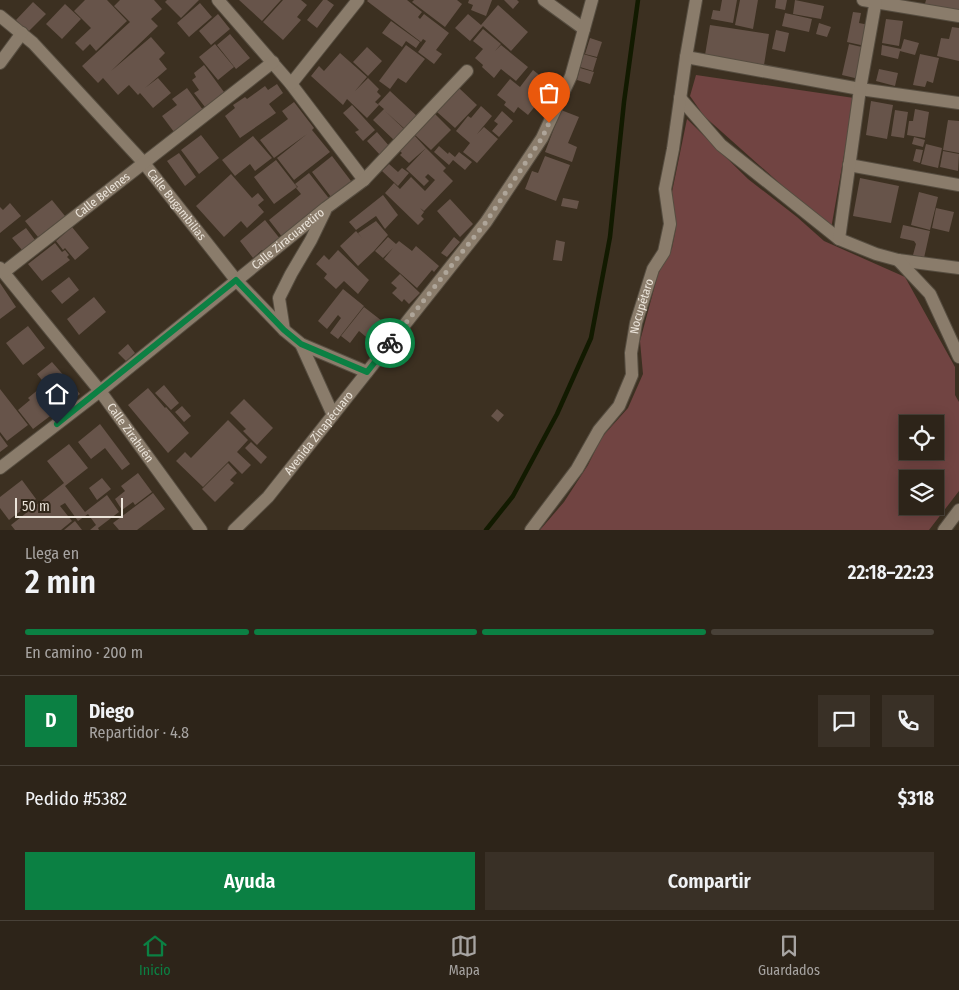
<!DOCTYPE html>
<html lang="es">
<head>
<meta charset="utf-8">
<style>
  body { margin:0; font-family:"Fira Sans Condensed",sans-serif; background:#393026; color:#f1f3f6; height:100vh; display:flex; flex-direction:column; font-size:19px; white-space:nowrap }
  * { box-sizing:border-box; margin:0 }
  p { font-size:16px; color:#a7a4a2 }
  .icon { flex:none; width:28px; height:28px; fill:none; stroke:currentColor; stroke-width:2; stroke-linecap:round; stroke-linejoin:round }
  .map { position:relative; height:530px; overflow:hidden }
  .sheet { display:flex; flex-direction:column; background:#2d2419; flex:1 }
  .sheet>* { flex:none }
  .fabs { position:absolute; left:899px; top:415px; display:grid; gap:10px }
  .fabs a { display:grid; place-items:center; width:45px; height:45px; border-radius:0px; background:#2d2419; box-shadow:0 2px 12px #0003,0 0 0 1px #484138; font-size:25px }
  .scale { position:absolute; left:15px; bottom:12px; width:108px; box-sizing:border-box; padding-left:5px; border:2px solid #ebe4da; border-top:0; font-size:14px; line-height:18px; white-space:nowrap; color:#ebe4da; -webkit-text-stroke:4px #312618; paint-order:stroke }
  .pin { position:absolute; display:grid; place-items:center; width:42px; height:42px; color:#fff; margin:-51px -21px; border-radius:50% 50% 50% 0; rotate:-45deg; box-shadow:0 0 5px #0007 }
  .pin .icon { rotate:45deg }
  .courier { position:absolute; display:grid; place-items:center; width:50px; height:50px; margin:-25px; border:4px solid #0b8043; border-radius:50%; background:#fff; color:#222; box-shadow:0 1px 6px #0007 }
  .summary em { font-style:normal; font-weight:600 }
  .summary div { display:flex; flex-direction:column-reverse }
  .summary { display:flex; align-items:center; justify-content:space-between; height:85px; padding:0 25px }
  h1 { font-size:32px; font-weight:600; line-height:38px }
  .bar { display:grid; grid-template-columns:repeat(4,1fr); gap:8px 5px; align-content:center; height:60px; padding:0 25px }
  .bar i { height:6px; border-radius:4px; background:#484138 }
  .bar .current { background:#0b8043 }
  .bar p { grid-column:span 4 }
  .line { display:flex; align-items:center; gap:12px; padding:0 25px; border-top:1px solid #484138 }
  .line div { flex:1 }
  .round { display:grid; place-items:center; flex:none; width:52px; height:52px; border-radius:0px; background:#393026 }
  .cta { display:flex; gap:10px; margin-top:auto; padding:10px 25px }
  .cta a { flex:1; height:58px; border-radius:0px; background:#0b8043; color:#fff; font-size:20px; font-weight:600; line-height:58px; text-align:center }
  .cta a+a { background:#393026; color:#f1f3f6 }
  .tab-bar { display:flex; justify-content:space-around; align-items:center; height:70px; border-top:1px solid #484138; background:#2d2419; font-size:14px; color:#a7a4a2 }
  .tab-bar a { display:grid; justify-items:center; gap:2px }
  .tab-bar .current { color:#0b8043 }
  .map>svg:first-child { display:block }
  .green { fill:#714442; fill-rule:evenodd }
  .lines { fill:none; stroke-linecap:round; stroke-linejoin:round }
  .stream { stroke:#121a00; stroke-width:4.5 }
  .building { fill:#67544a }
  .minor-casing { stroke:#564d40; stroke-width:14 }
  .minor { stroke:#8a7c6b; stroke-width:12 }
  .done { stroke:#aea599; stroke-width:5; stroke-dasharray:0 9 }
  .route { stroke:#0b8043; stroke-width:6 }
  .labels { text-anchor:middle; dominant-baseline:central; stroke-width:4; stroke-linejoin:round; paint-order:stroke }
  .street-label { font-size:12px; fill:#ebe4da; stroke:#312618 }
</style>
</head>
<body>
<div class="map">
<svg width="959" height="530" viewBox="0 0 959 530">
  <rect width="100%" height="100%" fill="#3c3021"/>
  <path class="green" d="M 696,75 L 854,98 L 831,229 L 704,116 L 690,96 Z
    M 687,119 L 748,179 L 797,217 L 824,241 L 905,277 L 955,367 L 955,395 L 959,402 L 959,491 L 929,530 L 540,530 L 564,502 L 588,465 L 602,437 L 628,408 L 643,374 L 640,341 L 658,274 L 672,248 L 676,228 L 672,192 ZM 908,424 L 935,424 L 935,451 L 908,451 ZM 908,479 L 935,479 L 935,506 L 908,506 Z"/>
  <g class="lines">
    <path class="stream" d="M 486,530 L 513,496 L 557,414 L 591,338 L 610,237 L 624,102 L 638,0"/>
  </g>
  <path class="building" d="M 85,0 L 107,0 L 127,21 L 96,51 L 90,44 L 83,51 L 75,43 L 91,28 L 74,11 Z
    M 120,0 L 154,0 L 162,9 L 151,19 L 158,26 L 111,71 L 151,37 L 165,53 L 159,59 L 167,69 L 145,88 L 158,78 L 171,93 L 153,108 L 140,93 L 138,95 L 129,85 L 118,95 L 103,78 L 98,83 L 82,66 L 130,22 L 114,6 Z
    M 167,0 L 199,0 L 181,18 L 165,2 Z
    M 239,0 L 281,0 L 262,21 Z
    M 283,0 L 301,0 L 307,5 L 297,17 L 301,20 L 283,40 L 263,22 Z
    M 323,0 L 327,0 L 334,5 L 317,28 L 307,20 Z
    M 368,0 L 407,0 L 422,12 L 418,17 L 420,19 L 424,14 L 449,33 L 436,50 L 442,54 L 434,64 L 418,52 L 426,41 L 423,39 L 421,42 L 367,1 Z
    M 414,0 L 457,0 L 462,4 L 445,27 L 412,2 Z
    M 469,0 L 492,0 L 486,16 L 471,10 L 473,5 L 468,3 Z
    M 504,0 L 517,0 L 519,2 L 513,9 Z
    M 722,0 L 737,0 L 733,23 L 711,19 L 713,10 L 720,11 Z
    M 740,0 L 758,0 L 753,29 L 735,25 Z
    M 776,0 L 787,0 L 785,10 L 775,8 Z
    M 795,0 L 824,6 L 821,19 L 793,14 Z
    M 926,0 L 959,0 L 959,15 L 924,7 Z
    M 33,2 L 46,14 L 28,32 L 16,20 Z
    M 200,3 L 212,17 L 189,37 L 177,23 Z
    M 65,4 L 81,19 L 62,39 L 46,24 Z
    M 498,5 L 528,32 L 511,51 L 483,26 L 470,41 L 455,28 L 468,14 L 481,25 Z
    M 853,12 L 861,13 L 859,23 L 869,25 L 865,46 L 847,42 Z
    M 785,13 L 812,19 L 809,32 L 782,26 Z
    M 218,14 L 230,29 L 211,45 L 199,31 Z
    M 886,19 L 903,21 L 899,46 L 882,43 Z
    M 391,21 L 420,42 L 416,48 L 406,41 L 402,47 L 382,33 Z
    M 819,23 L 831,27 L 827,37 L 816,34 Z
    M 710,25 L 769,34 L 764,65 L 705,55 Z
    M 952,27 L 959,28 L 959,61 L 937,56 L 941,38 L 949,39 Z
    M 483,29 L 501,44 L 495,51 L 501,45 L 528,67 L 516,81 L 501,69 L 494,78 L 482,67 L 483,65 L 475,58 L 483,49 L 473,41 Z
    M 776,30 L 789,33 L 785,52 L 772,49 Z
    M 230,34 L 250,58 L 236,69 L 217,45 Z
    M 590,38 L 602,42 L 597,57 L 585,54 Z
    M 904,39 L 919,43 L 915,55 L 900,51 L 898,59 L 881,55 L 882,45 L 901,49 Z
    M 215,44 L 234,67 L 218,80 L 199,57 Z
    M 849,44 L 866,48 L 859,79 L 842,75 Z
    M 406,45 L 425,59 L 406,83 L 398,78 L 390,89 L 379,81 Z
    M 367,47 L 382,61 L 368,76 L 353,62 Z
    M 340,53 L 367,77 L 355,91 L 368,78 L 379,89 L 377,92 L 381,96 L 375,102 L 379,105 L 367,118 L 347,99 L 343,105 L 311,76 L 319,66 L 324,71 Z
    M 583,54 L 597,58 L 593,71 L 580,67 Z
    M 920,54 L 939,58 L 933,83 L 927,81 L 925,87 L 913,85 Z
    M 204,65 L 224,92 L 205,107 L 194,93 L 199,90 L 192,80 L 196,77 L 194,73 Z
    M 580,68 L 594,72 L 590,84 L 577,80 Z
    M 879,69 L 898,73 L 895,86 L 876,81 Z
    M 533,70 L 552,85 L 528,115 L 518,107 L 514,113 L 504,105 L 506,102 L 497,95 L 510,79 L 520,87 Z
    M 277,84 L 283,93 L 269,104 L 276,113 L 240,138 L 225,116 L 235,108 L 233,105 L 245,97 L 247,99 L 265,86 L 268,90 Z
    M 187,88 L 203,110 L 174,132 L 162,116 L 177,105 L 172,99 Z
    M 459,88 L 477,105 L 455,128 L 437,112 Z
    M 390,91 L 418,117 L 406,130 L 385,111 L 404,129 L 396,142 L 373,120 L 384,109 L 378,104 Z
    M 871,101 L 893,105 L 887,139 L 866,135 Z
    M 294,102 L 314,128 L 312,130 L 330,152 L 294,180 L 277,158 L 307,134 L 274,158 L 260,140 L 288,119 L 282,111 Z
    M 352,105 L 375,130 L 363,141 L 355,132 L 359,130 L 343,113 Z
    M 481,106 L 492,116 L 477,134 L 484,127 L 498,139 L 477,163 L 463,152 L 470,143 L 456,131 L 468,116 L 471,118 Z
    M 915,109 L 929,112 L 925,138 L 907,135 L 909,121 L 913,121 Z
    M 561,110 L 579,117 L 568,143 L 577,147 L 572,162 L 545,152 Z
    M 895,110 L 908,112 L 904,138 L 891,136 Z
    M 502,111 L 513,121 L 499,137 L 492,131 L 498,124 L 494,121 Z
    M 435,114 L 451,130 L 431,150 L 415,135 Z
    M 948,120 L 959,121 L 959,153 L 943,150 Z
    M 377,132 L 390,147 L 381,156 L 367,141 Z
    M 201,135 L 219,158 L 199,174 L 181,150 Z
    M 414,135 L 426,148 L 409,163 L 400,155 L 402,153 L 399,150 Z
    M 253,136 L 272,158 L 255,171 L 250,164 L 235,176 L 222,160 Z
    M 914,137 L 925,140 L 923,147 L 912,144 Z
    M 926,144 L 942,148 L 938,168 L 921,164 Z
    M 439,146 L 448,154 L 449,152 L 455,157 L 459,152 L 472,162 L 465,170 L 453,160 L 449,165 L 434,152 Z
    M 426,148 L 446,168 L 443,171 L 453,181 L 424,211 L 420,208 L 424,212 L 421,216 L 424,219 L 418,225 L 385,193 L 394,183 L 400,189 L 411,177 L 425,191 L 435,180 L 428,174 L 425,177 L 429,181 L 424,186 L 406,169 Z
    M 916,149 L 923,150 L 920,163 L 913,161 Z
    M 943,151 L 959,154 L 958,171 L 940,167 Z
    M 179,153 L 196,177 L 185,186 L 167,161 Z
    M 332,156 L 351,181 L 331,197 L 312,172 Z
    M 545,156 L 570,165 L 556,201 L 525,189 L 532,171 L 538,173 Z
    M 276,160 L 297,187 L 274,204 L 254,177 Z
    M 389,164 L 398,172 L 402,168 L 409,173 L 398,186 L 382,171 Z
    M 309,173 L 331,201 L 283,238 L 269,220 L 301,194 L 296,188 L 298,187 L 295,184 Z
    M 231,174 L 252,198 L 258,193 L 264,200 L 258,205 L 264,212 L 247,228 L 241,221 L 224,237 L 196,206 Z
    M 860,178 L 899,186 L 891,223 L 853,216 Z
    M 919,192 L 938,197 L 930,230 L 911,225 Z
    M 383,195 L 398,215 L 385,229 L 376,216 L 356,230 L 349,222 Z
    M 563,198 L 579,201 L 577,209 L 561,206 Z
    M 450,199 L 473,224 L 460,237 L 437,211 Z
    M 52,200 L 65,216 L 38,237 L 25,221 Z
    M 10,203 L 21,216 L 0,233 L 0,207 L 3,210 Z
    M 936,208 L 954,212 L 949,232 L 932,228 Z
    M 265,220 L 281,240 L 266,253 L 262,250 L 253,258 L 240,241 Z
    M 376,221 L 388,235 L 374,251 L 358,266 L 340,246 L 356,231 L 362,238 L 358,233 Z
    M 903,225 L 930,231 L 924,258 L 913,255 L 916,244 L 914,241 L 900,238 Z
    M 72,227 L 89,248 L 75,260 L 65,248 L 63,250 L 56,241 Z
    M 26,228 L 35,240 L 22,250 L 12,238 Z
    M 388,237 L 396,244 L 399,241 L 412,251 L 416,246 L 439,266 L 434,272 L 432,270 L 417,288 L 384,259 L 393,248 L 383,258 L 375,251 Z
    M 454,237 L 460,242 L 447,257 L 441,253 Z
    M 556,240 L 565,242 L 562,261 L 553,260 Z
    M 55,243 L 62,252 L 65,250 L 69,255 L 67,257 L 70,260 L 42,281 L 28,264 Z
    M 338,250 L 369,280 L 358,294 L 344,281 L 336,289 L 324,278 L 327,274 L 316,264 L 324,255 L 329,260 Z
    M 400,274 L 420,293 L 409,304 L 404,299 L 402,302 L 392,293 L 397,288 L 391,283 Z
    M 69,277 L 79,290 L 62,304 L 51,291 Z
    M 0,283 L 16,307 L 0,319 Z
    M 343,289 L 364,306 L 338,339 L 330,333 L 341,318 L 338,315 L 327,329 L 318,321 Z
    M 94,297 L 106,312 L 79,335 L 67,319 Z
    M 364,307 L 391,328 L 377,346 L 359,331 L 350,343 L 341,336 Z
    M 28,326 L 45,348 L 23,365 L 6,343 Z
    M 128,344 L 135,353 L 126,361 L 118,353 Z
    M 52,362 L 80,394 L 63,407 L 56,398 L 62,407 L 33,429 L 18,410 L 30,400 L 28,398 L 45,384 L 37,374 Z
    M 164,385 L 179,403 L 171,410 L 155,393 Z
    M 148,388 L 165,408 L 166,407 L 189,433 L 168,453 L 128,405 Z
    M 0,389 L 28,425 L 7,441 L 0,432 Z
    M 244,399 L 273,428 L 257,445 L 243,431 L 246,429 L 230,413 Z
    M 182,406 L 191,416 L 184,422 L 175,412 Z
    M 497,409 L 504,415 L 498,422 L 491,416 Z
    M 228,420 L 248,440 L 237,452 L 251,465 L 242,474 L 229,461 L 203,487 L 176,461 L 185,452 L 191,458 Z
    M 100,424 L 130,464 L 122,470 L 105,448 L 91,459 L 78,442 Z
    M 0,435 L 8,446 L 0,452 Z
    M 251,442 L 267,457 L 261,464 L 245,448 Z
    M 69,444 L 88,468 L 65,486 L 85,512 L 107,495 L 119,512 L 98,528 L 99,530 L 90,530 L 96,525 L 88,514 L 78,521 L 65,503 L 60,506 L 72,521 L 61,530 L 15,530 L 11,525 L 64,483 L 47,461 Z
    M 228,463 L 237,473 L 230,480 L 234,483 L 215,502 L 202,489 Z
    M 138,473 L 152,492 L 135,505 L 133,502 L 122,510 L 115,499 L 125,491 L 121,486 Z
    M 102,478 L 111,489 L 97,500 L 89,488 Z
    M 22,480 L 36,499 L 9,520 L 0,508 L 0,497 Z
    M 153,493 L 165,509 L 137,530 L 119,530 L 113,523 Z
    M 75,521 L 82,530 L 64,530 Z"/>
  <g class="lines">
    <g class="minor-casing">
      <g id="minor">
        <path d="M 218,0 L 291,84 L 364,180"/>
        <path d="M 544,0 L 584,29"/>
        <path d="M 863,0 L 959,16"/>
        <path id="s1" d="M 0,16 L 33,43 L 143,162 L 236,280 L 284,330 L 301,344 L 367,372"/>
        <path d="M 686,57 L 860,89 L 959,103"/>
        <path d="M 0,63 L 22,33"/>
        <path d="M 291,84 L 358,0"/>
        <path d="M 680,98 L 721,145 L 839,239 L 876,254 L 898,260 L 959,268"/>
        <path d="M 849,165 L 959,185"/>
        <path d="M 839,239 L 860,89 L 876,0"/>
        <path d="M 898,260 L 930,294 L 959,357"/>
        <path id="s2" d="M 0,268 L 100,391 L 201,530"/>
        <path id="s3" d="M 4,272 L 273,62"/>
        <path d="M 284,330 L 279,298 L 291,274 L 311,240 L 325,211"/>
        <path d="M 301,344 L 333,415"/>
        <path id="s4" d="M 0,468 L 100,391 L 326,208 L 364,180 L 467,71"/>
        <path id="s5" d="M 234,530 L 268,497 L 486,222 L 542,138 L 571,76 L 592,0"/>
        <path id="s6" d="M 531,530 L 577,469 L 599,430 L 619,406 L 632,375 L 631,353 L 636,323 L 653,269 L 664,252 L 670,224 L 665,189 L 673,149 L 686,57 L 696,0"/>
        <path d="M 944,530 L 959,510"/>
      </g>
    </g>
    <use href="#minor" class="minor"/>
  </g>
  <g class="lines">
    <path class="done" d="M 390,343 L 486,222 L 542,138 L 549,123"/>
    <path class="route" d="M 57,424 L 236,280 L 284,330 L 301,344 L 367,372 L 390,343"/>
  </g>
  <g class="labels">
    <g class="street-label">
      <text stroke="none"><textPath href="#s3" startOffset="125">Calle Belenes</textPath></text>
      <text stroke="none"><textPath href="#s1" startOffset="259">Calle Bugambilias</textPath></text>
      <text stroke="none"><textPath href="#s4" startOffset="368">Calle Ziracuaretiro</textPath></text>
      <text stroke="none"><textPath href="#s6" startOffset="256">Nocupétaro</textPath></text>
      <text stroke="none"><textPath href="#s2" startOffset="210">Calle Zirahuén</textPath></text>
      <text stroke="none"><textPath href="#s5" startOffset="129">Avenida Zinapécuaro</textPath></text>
    </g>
  </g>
</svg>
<div class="fabs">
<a><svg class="icon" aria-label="locate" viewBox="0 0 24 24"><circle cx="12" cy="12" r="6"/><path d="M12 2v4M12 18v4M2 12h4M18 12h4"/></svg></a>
<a><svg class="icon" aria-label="layers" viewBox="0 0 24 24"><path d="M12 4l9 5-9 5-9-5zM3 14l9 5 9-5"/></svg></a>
</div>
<div class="scale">50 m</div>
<div class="pin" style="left:549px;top:123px;background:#ea580c"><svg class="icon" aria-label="bag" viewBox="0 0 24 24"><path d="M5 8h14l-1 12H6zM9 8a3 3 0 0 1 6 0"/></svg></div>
<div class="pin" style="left:57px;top:424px;background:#1f2937"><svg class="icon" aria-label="home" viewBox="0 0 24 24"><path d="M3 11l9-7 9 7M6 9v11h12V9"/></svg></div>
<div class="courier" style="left:390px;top:343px"><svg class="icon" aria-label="bike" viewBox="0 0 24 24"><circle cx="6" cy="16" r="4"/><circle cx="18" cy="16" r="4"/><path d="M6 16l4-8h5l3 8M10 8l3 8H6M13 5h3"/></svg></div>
</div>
<section class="sheet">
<div class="summary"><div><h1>2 min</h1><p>Llega en</p></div><em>22:18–22:23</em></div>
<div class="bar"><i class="current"></i><i class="current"></i><i class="current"></i><i></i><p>En camino · 200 m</p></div>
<div class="line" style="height:90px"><b class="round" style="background:#0b8043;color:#fff">D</b><div><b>Diego</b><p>Repartidor · 4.8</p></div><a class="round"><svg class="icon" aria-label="chat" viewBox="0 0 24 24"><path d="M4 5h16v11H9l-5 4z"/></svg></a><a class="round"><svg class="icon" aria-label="phone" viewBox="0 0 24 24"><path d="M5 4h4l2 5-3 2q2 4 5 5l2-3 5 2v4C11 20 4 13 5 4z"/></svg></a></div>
<div class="line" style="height:65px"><div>Pedido #5382</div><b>$318</b></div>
<div class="cta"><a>Ayuda</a><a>Compartir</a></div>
</section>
<nav class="tab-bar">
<a class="current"><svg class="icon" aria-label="home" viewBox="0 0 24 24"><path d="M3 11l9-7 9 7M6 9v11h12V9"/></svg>Inicio</a>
<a><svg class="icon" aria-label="map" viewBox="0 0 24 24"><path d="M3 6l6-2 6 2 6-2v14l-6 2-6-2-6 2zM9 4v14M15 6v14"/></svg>Mapa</a>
<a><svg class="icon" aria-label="saved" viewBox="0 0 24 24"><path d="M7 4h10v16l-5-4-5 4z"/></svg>Guardados</a>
</nav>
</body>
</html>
